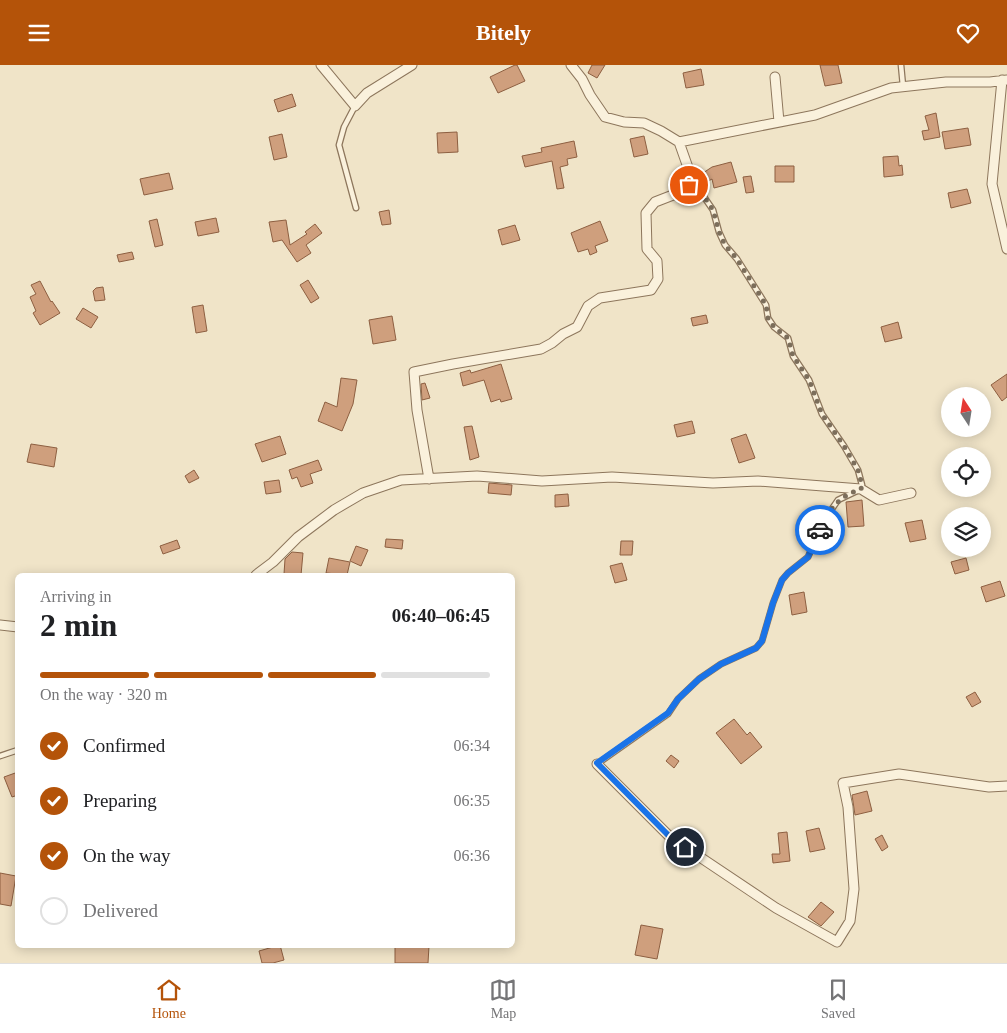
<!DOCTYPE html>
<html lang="en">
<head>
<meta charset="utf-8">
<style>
  body { margin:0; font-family:"Times New Roman",serif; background:#f6f6f6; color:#202124; height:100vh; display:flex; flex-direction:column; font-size:19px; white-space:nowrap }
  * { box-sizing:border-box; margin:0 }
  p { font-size:16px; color:#757577 }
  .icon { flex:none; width:28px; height:28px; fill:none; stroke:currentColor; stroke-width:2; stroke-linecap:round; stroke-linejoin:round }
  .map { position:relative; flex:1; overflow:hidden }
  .side { position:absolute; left:15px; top:508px; width:500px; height:375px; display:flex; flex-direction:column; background:#fff; border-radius:8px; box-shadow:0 2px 12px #0003 }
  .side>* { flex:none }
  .needle { width:32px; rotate:348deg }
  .buttons { position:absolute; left:941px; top:322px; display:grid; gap:10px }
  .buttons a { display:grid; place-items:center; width:50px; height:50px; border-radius:50%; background:#fff; box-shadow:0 2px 12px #0003; font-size:25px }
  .pin { position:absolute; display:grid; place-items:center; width:42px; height:42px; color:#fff; margin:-21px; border:2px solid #fff; border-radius:50%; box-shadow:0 1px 5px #0007 }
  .courier { position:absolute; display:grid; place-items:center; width:50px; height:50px; margin:-25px; border:4px solid #1a73e8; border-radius:50%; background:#fff; color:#222; box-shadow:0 1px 6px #0007 }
  .overview em { font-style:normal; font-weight:700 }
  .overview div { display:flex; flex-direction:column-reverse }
  .overview { display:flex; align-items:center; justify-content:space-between; height:85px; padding:0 25px }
  h1 { font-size:32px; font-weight:700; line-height:38px }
  .bar { display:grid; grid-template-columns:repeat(4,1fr); gap:8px 5px; align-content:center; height:60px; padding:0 25px }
  .bar i { height:6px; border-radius:4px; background:#e0e0e0 }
  .bar .on { background:#b45309 }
  .bar p { grid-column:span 4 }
  ol { padding:0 25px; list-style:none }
  li { display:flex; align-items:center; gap:15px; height:55px }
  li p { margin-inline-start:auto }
  li .icon { padding:5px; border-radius:50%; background:#b45309; color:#fff; stroke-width:4 }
  li:last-child { color:#757577 }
  li i { width:28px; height:28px; border:2px solid #e0e0e0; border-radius:50% }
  header { display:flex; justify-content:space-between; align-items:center; height:65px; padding:0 25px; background:#b45309; color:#fff; font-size:22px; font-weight:700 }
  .tab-bar { display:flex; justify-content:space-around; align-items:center; height:70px; border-top:1px solid #e0e0e0; background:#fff; font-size:14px; color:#757577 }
  .tab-bar a { display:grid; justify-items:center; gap:2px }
  .tab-bar .on { color:#b45309 }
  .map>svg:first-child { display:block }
  .building { fill:#cf9f7d; stroke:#8d5f41 }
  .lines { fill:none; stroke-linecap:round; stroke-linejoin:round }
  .service-casing { stroke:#8d765c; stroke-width:7 }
  .minor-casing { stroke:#8d765c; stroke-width:11 }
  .service { stroke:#faf1dc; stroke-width:4.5 }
  .minor { stroke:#faf1dc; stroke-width:9 }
  .done { stroke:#7c6e5b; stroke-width:5; stroke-dasharray:0 9 }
  .route { stroke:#1a73e8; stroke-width:6 }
</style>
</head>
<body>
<header><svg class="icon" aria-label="menu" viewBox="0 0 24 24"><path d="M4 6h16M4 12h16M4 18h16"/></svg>Bitely<svg class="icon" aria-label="heart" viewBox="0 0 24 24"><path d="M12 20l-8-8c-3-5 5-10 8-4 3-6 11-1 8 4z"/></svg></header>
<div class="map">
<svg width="1007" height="898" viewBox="0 0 1007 898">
  <rect width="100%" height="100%" fill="#f0e4c8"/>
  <path class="building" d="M 515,0 L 517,0 L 525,16 L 498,28 L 490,12 Z
    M 592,0 L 605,0 L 597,13 L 588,8 Z
    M 820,0 L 838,0 L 842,18 L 825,21 Z
    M 701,4 L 704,20 L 686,23 L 683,8 Z
    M 292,29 L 296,41 L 278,47 L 274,35 Z
    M 936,48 L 940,72 L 924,75 L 922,66 L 929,65 L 925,51 Z
    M 968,63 L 971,80 L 945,84 L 942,67 Z
    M 457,67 L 458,87 L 438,88 L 437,68 Z
    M 282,69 L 287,92 L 274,95 L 269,72 Z
    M 644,71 L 648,89 L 634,92 L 630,74 Z
    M 574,76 L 577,92 L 567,94 L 568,100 L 560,102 L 564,123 L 557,124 L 552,96 L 525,102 L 522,91 L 542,87 L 541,83 Z
    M 898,91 L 899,101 L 902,100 L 903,110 L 884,112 L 883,92 Z
    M 731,97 L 737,117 L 714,123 L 712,114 L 705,118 L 700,110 L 712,102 Z
    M 775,101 L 794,101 L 794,117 L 775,117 Z
    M 169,108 L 173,124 L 144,130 L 140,114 Z
    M 751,111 L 754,127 L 746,128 L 743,112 Z
    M 967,124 L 971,138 L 951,143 L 948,128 Z
    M 389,145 L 391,159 L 382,160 L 379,147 Z
    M 216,153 L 219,167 L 198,171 L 195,157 Z
    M 157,154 L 163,180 L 155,182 L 149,156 Z
    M 286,155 L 290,180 L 307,169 L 305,167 L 315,159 L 322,168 L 306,180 L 311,188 L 297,197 L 282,175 L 273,177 L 269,157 Z
    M 600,156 L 608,176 L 595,181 L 597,187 L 590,190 L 588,184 L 578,187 L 571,168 Z
    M 515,160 L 520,175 L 502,180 L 498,165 Z
    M 132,187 L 134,194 L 119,197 L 117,190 Z
    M 308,215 L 319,233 L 311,238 L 300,220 Z
    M 40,216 L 51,237 L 52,236 L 60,248 L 40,260 L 33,248 L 36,246 L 30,232 L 36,229 L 31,220 Z
    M 103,222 L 105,235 L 95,236 L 93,226 L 96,223 Z
    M 203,240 L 207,266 L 196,268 L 192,242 Z
    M 83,243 L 98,252 L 91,263 L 76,254 Z
    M 706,250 L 708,258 L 693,261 L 691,253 Z
    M 392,251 L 396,275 L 373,279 L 369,255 Z
    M 898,257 L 902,273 L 885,277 L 881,262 Z
    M 501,299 L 512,334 L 501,337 L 500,334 L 491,337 L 484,315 L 463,321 L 460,308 L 470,305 L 471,308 Z
    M 1007,309 L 1007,332 L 1002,336 L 991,320 Z
    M 341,313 L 357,315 L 353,339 L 342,366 L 318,356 L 325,337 L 337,342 Z
    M 425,318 L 430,333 L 422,335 L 421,319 Z
    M 692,356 L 695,368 L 677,372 L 674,360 Z
    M 472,361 L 479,392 L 470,395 L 464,362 Z
    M 746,369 L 755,393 L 739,398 L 731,374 Z
    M 280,371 L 286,389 L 262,397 L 255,379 Z
    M 31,379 L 57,383 L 54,402 L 27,397 Z
    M 318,395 L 322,405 L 310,409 L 313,418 L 301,422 L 297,412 L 292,414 L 289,405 Z
    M 194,405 L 199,413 L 189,418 L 185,411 Z
    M 279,415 L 281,427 L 266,429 L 264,417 Z
    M 489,418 L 512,420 L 511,430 L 488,428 Z
    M 568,429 L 569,441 L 555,442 L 555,430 Z
    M 862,435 L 864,461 L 848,462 L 846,437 Z
    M 922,455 L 926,474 L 910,477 L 905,458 Z
    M 386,474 L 403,475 L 402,484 L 385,482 Z
    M 177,475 L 180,483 L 163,489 L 160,481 Z
    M 621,476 L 633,476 L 632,490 L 620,490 Z
    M 356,481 L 368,485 L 361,501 L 350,496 Z
    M 292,487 L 303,488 L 301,510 L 284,509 L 285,494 Z
    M 329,493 L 350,497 L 347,510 L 326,508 Z
    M 966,493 L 969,505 L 955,509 L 951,497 Z
    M 622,498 L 627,515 L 615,518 L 610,501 Z
    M 1000,516 L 1005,531 L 986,537 L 981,522 Z
    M 804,527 L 807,547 L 792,550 L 789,530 Z
    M 975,627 L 981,637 L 972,642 L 966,632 Z
    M 734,654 L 747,670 L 750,667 L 762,682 L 741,699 L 716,668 Z
    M 671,690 L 679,696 L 674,703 L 666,696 Z
    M 18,707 L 18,730 L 12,732 L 4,712 Z
    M 867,726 L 872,746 L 855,750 L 852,730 Z
    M 819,763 L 825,784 L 810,787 L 806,766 Z
    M 787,767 L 790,796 L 773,798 L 772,789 L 780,789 L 778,768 Z
    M 882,770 L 888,782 L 882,786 L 875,774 Z
    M 0,808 L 16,811 L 11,841 L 0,839 Z
    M 821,837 L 834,847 L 821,861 L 808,852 Z
    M 641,860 L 663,864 L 657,894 L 635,890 Z
    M 280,880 L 284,895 L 273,898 L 262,898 L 259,886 Z
    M 395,880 L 429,881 L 428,898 L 395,898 Z"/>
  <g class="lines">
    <g class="service-casing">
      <path id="service" d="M 901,0 L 903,21
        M 355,41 L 344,62 L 339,80 L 356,143
        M 0,691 L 18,685
        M 597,699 L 668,649 L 678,634 L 699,614 L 721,599 L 756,583 L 762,576 L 773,538 L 782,515 L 788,508 L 808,492 L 825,454 L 838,435 L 861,424 L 862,420 L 858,405 L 844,381 L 822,349 L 809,315 L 793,291 L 788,273 L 774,262 L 768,253 L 766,240 L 737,194 L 725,180 L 719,167 L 713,145 L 691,113"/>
    </g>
    <g class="minor-casing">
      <path id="minor" d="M 321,0 L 355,41 L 367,28 L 412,0
        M 775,12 L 779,57
        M 1002,15 L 992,119 L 1007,184
        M 679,77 L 815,50 L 891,23 L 946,17 L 990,17 L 1007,15
        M 429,414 L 417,345 L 414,307 L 453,299 L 541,284 L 552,278 L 563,269 L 577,262 L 588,241 L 600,233 L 651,225 L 658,214 L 657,196 L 647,184 L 646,148 L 655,137 L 673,130 L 689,120 L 691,111 L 679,77 L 661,66 L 644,58 L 624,57 L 605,52 L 590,30 L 582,14 L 571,0
        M 256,510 L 273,497 L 298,472 L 334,445 L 363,428 L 401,415 L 477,411 L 542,416 L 612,412 L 713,418 L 758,416 L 861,424 L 879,435 L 911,428
        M 0,560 L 18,562
        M 597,699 L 670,772 L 776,843 L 837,877 L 850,856 L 854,824 L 848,742 L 843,718 L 899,709 L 989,722 L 1007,721"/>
    </g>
    <use href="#service" class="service"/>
    <use href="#minor" class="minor"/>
  </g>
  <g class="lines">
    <path class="done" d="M 689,120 L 691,112 L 713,145 L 719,167 L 725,180 L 737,194 L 766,240 L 768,253 L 774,262 L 788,273 L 793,291 L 809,315 L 822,349 L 844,381 L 858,405 L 862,420 L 861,424 C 838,432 829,444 820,465"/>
    <path class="route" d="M 685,782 L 670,772 L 597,698 L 668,648 L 678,634 L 699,614 L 721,599 L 756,583 L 762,576 L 773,538 L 782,515 L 788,508 L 808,492 L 820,465"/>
  </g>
</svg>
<div class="buttons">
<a><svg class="needle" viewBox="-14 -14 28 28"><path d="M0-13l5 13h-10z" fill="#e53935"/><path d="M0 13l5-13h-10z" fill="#757577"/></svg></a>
<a><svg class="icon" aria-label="locate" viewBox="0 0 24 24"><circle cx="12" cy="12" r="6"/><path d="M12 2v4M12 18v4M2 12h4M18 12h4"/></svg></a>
<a><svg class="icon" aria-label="layers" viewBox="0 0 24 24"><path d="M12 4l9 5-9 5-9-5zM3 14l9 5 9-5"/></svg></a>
</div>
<div class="pin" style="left:689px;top:120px;background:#ea580c"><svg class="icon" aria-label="bag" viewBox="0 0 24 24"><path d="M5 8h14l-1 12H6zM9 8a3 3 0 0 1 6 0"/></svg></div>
<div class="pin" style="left:685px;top:782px;background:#1f2937"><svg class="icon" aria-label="home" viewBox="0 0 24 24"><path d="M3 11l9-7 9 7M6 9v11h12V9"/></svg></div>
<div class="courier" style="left:820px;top:465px"><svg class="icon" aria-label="car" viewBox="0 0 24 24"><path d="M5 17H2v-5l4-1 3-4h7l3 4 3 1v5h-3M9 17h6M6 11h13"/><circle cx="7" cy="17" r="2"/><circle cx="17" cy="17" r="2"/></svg></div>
<section class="side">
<div class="overview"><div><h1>2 min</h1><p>Arriving in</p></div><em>06:40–06:45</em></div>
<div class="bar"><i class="on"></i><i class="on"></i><i class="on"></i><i></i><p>On the way · 320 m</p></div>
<ol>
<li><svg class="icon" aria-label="check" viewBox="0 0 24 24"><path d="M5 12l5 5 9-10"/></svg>Confirmed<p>06:34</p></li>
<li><svg class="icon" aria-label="check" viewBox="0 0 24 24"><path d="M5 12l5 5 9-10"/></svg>Preparing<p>06:35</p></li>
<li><svg class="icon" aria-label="check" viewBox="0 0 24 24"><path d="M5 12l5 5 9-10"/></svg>On the way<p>06:36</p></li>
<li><i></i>Delivered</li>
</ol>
</section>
</div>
<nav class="tab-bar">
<a class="on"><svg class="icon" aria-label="home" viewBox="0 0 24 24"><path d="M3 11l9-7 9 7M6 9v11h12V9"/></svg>Home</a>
<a><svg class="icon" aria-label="map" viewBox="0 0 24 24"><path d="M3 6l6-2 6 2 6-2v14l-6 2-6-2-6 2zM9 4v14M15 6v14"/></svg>Map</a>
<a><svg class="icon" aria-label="saved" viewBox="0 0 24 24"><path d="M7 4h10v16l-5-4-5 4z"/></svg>Saved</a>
</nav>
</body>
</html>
